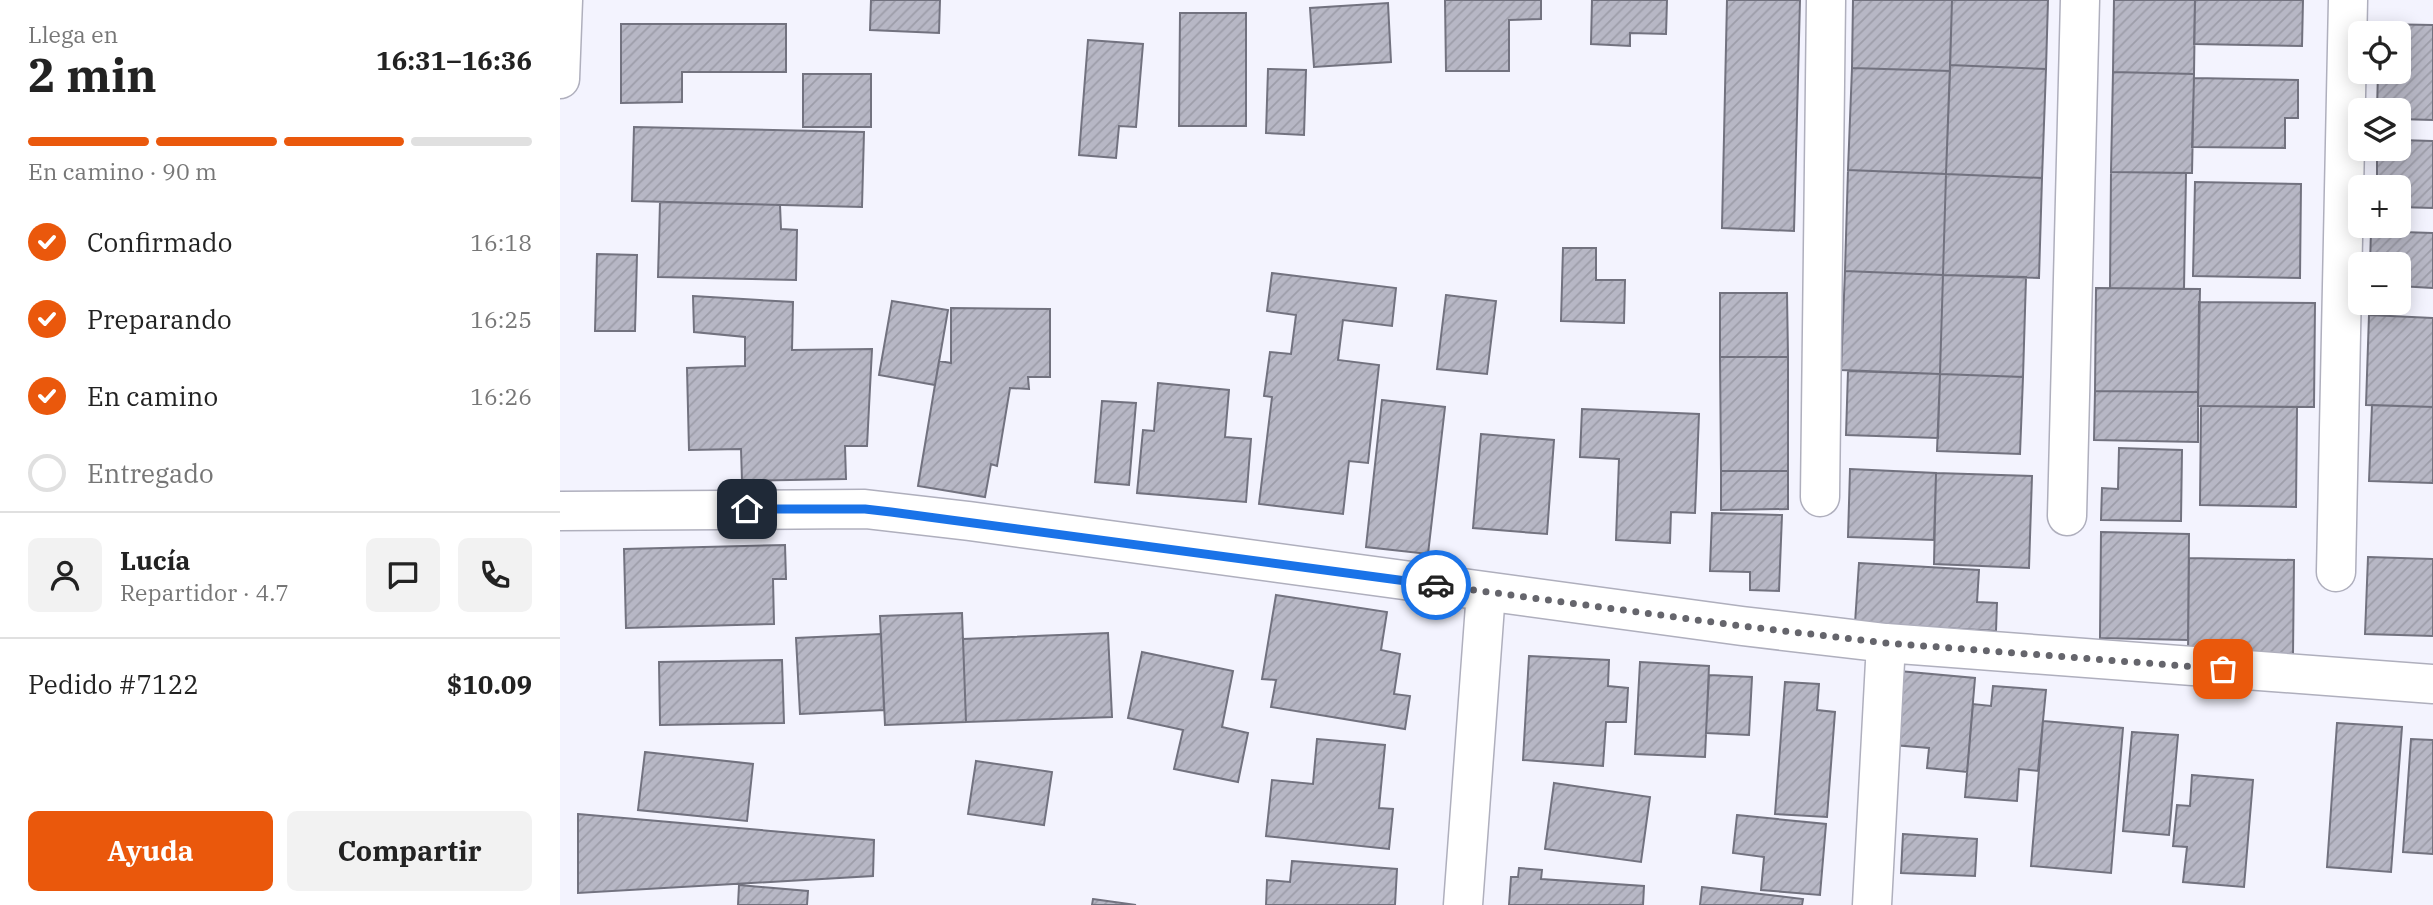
<!DOCTYPE html>
<html lang="es">
<head>
<meta charset="utf-8">
<style>
  body { margin:0; font-family:"IBM Plex Serif",serif; background:#f2f2f2; color:#222; height:100vh; display:flex; flex-direction:column; font-size:26px; white-space:nowrap }
  * { box-sizing:border-box; margin:0 }
  p { font-size:23px; color:#767676 }
  .icon { flex:none; width:38px; height:38px; fill:none; stroke:currentColor; stroke-width:2; stroke-linecap:round; stroke-linejoin:round }
  .map { position:relative; flex:1; overflow:hidden }
  .drawer { display:flex; flex-direction:column; background:#fff; width:560px }
  .drawer>* { flex:none }
  .controls { position:absolute; left:1788px; top:21px; display:grid; gap:14px }
  .controls a { display:grid; place-items:center; width:63px; height:63px; border-radius:10px; background:#fff; box-shadow:0 4px 18px #0003; font-size:35px }
  .pin { position:absolute; display:grid; place-items:center; width:60px; height:60px; color:#fff; margin:-30px; border-radius:14px; box-shadow:0 4px 10px #0006 }
  .courier { position:absolute; display:grid; place-items:center; width:70px; height:70px; margin:-35px; border:5px solid #1a73e8; border-radius:50%; background:#fff; color:#222; box-shadow:0 2px 9px #0007 }
  .overview em { font-style:normal; font-weight:800 }
  .overview div { display:flex; flex-direction:column-reverse }
  .overview { display:flex; align-items:center; justify-content:space-between; height:119px; padding:0 28px }
  h1 { font-size:46px; font-weight:800; line-height:52px }
  .bar { display:grid; grid-template-columns:repeat(4,1fr); gap:10px 7px; align-content:center; height:84px; padding:0 28px }
  .bar i { height:9px; border-radius:5px; background:#e0e0e0 }
  .bar .on { background:#ea580c }
  .bar p { grid-column:span 4 }
  .line { display:flex; align-items:center; gap:18px; padding:0 28px; border-top:2px solid #e0e0e0 }
  .line div { flex:1 }
  .round { display:grid; place-items:center; flex:none; width:74px; height:74px; border-radius:10px; background:#f2f2f2 }
  ol { padding:0 28px; list-style:none }
  li { display:flex; align-items:center; gap:21px; height:77px }
  li p { margin-inline-start:auto }
  li .icon { padding:7px; border-radius:50%; background:#ea580c; color:#fff; stroke-width:4 }
  li:last-child { color:#767676 }
  li i { width:38px; height:38px; border:4px solid #e0e0e0; border-radius:50% }
  .action { display:flex; gap:14px; margin-top:auto; padding:14px 28px }
  .action a { flex:1; height:80px; border-radius:10px; background:#ea580c; color:#fff; font-size:28px; font-weight:800; line-height:80px; text-align:center }
  .action a+a { background:#f2f2f2; color:#222 }
  main { display:flex; flex:1; min-height:0 }
  .map>svg:first-child { display:block }
  .building { fill:url(#building-hatch); stroke:#72727f; stroke-width:2 }
  .lines { fill:none; stroke-linecap:round; stroke-linejoin:round }
  .minor-casing { stroke:#afafbd; stroke-width:41 }
  .minor { stroke:#fff; stroke-width:38 }
  .done { stroke:#65656c; stroke-width:7; stroke-dasharray:0 12.6 }
  .route { stroke:#1a73e8; stroke-width:9 }
</style>
</head>
<body>
<main>
<section class="drawer">
<div class="overview"><div><h1>2 min</h1><p>Llega en</p></div><em>16:31–16:36</em></div>
<div class="bar"><i class="on"></i><i class="on"></i><i class="on"></i><i></i><p>En camino · 90 m</p></div>
<ol>
<li><svg class="icon" aria-label="check" viewBox="0 0 24 24"><path d="M5 12l5 5 9-10"/></svg>Confirmado<p>16:18</p></li>
<li><svg class="icon" aria-label="check" viewBox="0 0 24 24"><path d="M5 12l5 5 9-10"/></svg>Preparando<p>16:25</p></li>
<li><svg class="icon" aria-label="check" viewBox="0 0 24 24"><path d="M5 12l5 5 9-10"/></svg>En camino<p>16:26</p></li>
<li><i></i>Entregado</li>
</ol>
<div class="line" style="height:126px"><a class="round"><svg class="icon" aria-label="person" viewBox="0 0 24 24"><circle cx="12" cy="8" r="4"/><path d="M4 21q1-7 8-7t8 7"/></svg></a><div><b>Lucía</b><p>Repartidor · 4.7</p></div><a class="round"><svg class="icon" aria-label="chat" viewBox="0 0 24 24"><path d="M4 5h16v11H9l-5 4z"/></svg></a><a class="round"><svg class="icon" aria-label="phone" viewBox="0 0 24 24"><path d="M5 4h4l2 5-3 2q2 4 5 5l2-3 5 2v4C11 20 4 13 5 4z"/></svg></a></div>
<div class="line" style="height:91px"><div>Pedido #7122</div><b>$10.09</b></div>
<div class="action"><a>Ayuda</a><a>Compartir</a></div>
</section>
<div class="map">
<svg width="1873" height="905" viewBox="0 0 1873 905">
  <defs>
    <pattern id="building-hatch" width="6" height="6" patternUnits="userSpaceOnUse" patternTransform="scale(1.75)"><rect width="6" height="6" fill="#b7b7c5"/><path d="M-1 1l2-2M0 6l6-6M5 7l2-2" fill="none" stroke="#9d9da9"/></pattern>
  </defs>
  <rect width="100%" height="100%" fill="#f3f3fe"/>
  <path class="building" d="M 311,0 L 380,0 L 379,33 L 310,30 Z
    M 885,0 L 981,0 L 981,19 L 949,20 L 949,71 L 886,71 Z
    M 1032,0 L 1107,0 L 1106,34 L 1070,33 L 1070,46 L 1031,44 Z
    M 1167,0 L 1240,0 L 1234,231 L 1162,228 Z
    M 1293,0 L 1392,0 L 1390,71 L 1292,68 Z
    M 1392,0 L 1488,0 L 1486,69 L 1390,65 Z
    M 1554,0 L 1635,0 L 1634,74 L 1553,72 Z
    M 1635,0 L 1743,0 L 1742,46 L 1634,44 Z
    M 828,3 L 831,62 L 754,67 L 750,8 Z
    M 620,13 L 686,13 L 686,126 L 619,126 Z
    M 61,24 L 226,24 L 226,72 L 122,72 L 122,102 L 61,103 Z
    M 1819,24 L 1873,25 L 1873,120 L 1839,119 L 1839,110 L 1817,110 L 1818,72 L 1839,72 L 1839,33 L 1818,33 Z
    M 528,40 L 583,44 L 576,127 L 559,126 L 556,158 L 519,155 Z
    M 1390,65 L 1486,69 L 1482,178 L 1386,174 Z
    M 1292,68 L 1390,71 L 1386,174 L 1288,170 Z
    M 708,69 L 746,70 L 744,135 L 706,133 Z
    M 1553,72 L 1634,74 L 1632,173 L 1551,172 Z
    M 243,74 L 311,74 L 311,127 L 243,127 Z
    M 1634,78 L 1738,80 L 1738,118 L 1725,118 L 1725,148 L 1632,147 Z
    M 74,127 L 304,132 L 302,207 L 72,201 Z
    M 1839,140 L 1873,141 L 1873,208 L 1839,207 L 1839,187 L 1817,187 L 1817,149 L 1839,149 Z
    M 1288,170 L 1386,174 L 1383,275 L 1285,271 Z
    M 1551,172 L 1626,173 L 1624,289 L 1550,288 Z
    M 1386,174 L 1482,178 L 1479,278 L 1383,275 Z
    M 1635,182 L 1741,184 L 1740,278 L 1633,276 Z
    M 100,202 L 220,205 L 221,229 L 237,230 L 236,280 L 98,277 Z
    M 1811,231 L 1873,233 L 1873,288 L 1839,286 L 1839,264 L 1810,264 Z
    M 1003,248 L 1036,248 L 1036,280 L 1065,280 L 1064,323 L 1001,321 Z
    M 37,254 L 77,255 L 75,331 L 35,331 Z
    M 1285,271 L 1383,275 L 1380,374 L 1281,370 Z
    M 712,273 L 836,288 L 832,326 L 783,320 L 778,360 L 819,365 L 808,463 L 789,461 L 783,514 L 699,504 L 712,397 L 704,396 L 710,352 L 731,354 L 736,315 L 707,311 Z
    M 1383,275 L 1466,277 L 1463,377 L 1380,374 Z
    M 1536,288 L 1640,289 L 1638,392 L 1535,391 Z
    M 1160,293 L 1227,293 L 1228,357 L 1160,357 Z
    M 886,295 L 936,301 L 927,374 L 877,369 Z
    M 133,296 L 233,302 L 232,350 L 312,349 L 307,446 L 285,446 L 286,479 L 182,481 L 181,449 L 129,450 L 127,368 L 185,366 L 185,337 L 134,332 Z
    M 332,301 L 388,310 L 375,385 L 319,375 Z
    M 1639,302 L 1755,303 L 1754,407 L 1638,406 Z
    M 391,308 L 490,309 L 490,377 L 468,377 L 469,389 L 450,388 L 437,466 L 431,464 L 425,497 L 358,486 L 379,361 L 391,363 Z
    M 1809,315 L 1873,318 L 1873,407 L 1806,405 Z
    M 1160,357 L 1228,357 L 1228,471 L 1161,471 Z
    M 1288,371 L 1380,374 L 1378,438 L 1286,435 Z
    M 1380,374 L 1463,377 L 1460,454 L 1377,451 Z
    M 598,383 L 669,390 L 665,437 L 691,439 L 686,502 L 577,493 L 583,430 L 594,431 Z
    M 1535,391 L 1638,392 L 1638,442 L 1534,440 Z
    M 822,400 L 885,407 L 868,554 L 806,547 Z
    M 542,401 L 576,403 L 569,485 L 535,482 Z
    M 1812,405 L 1873,407 L 1873,483 L 1809,481 Z
    M 1641,406 L 1737,407 L 1736,507 L 1640,505 Z
    M 1022,409 L 1139,414 L 1135,513 L 1111,512 L 1110,543 L 1056,540 L 1059,459 L 1020,457 Z
    M 921,434 L 994,440 L 987,534 L 913,528 Z
    M 1559,448 L 1622,450 L 1621,521 L 1541,520 L 1542,488 L 1558,489 Z
    M 1290,469 L 1376,473 L 1374,540 L 1288,537 Z
    M 1161,471 L 1228,471 L 1228,509 L 1161,510 Z
    M 1376,473 L 1472,476 L 1469,568 L 1374,564 Z
    M 1152,513 L 1222,515 L 1219,591 L 1190,590 L 1190,572 L 1150,571 Z
    M 1541,532 L 1629,534 L 1628,640 L 1540,638 Z
    M 225,545 L 226,579 L 213,579 L 214,624 L 66,628 L 64,549 Z
    M 1808,557 L 1873,559 L 1873,636 L 1805,634 Z
    M 1629,558 L 1734,560 L 1733,655 L 1628,653 Z
    M 1299,563 L 1419,570 L 1417,602 L 1437,603 L 1436,631 L 1295,623 Z
    M 716,595 L 827,612 L 821,650 L 840,654 L 834,694 L 850,696 L 845,729 L 711,707 L 716,680 L 702,679 Z
    M 402,613 L 406,722 L 325,725 L 320,616 Z
    M 548,633 L 552,717 L 406,722 L 403,639 Z
    M 321,634 L 324,710 L 240,714 L 236,638 Z
    M 582,652 L 673,671 L 662,727 L 688,733 L 678,782 L 614,769 L 623,730 L 568,718 Z
    M 969,656 L 1049,660 L 1048,686 L 1068,688 L 1066,722 L 1046,722 L 1043,766 L 963,760 Z
    M 222,660 L 224,723 L 100,725 L 99,662 Z
    M 1080,662 L 1149,666 L 1145,757 L 1075,754 Z
    M 1339,671 L 1415,678 L 1407,772 L 1367,768 L 1369,748 L 1333,745 Z
    M 1149,675 L 1192,677 L 1189,735 L 1146,733 Z
    M 1225,682 L 1259,684 L 1257,710 L 1275,712 L 1267,817 L 1215,814 Z
    M 1433,686 L 1486,690 L 1478,771 L 1459,769 L 1457,801 L 1405,797 L 1413,704 L 1431,706 Z
    M 1483,721 L 1563,728 L 1551,873 L 1471,866 Z
    M 1777,723 L 1842,727 L 1831,872 L 1767,867 Z
    M 1572,732 L 1618,735 L 1609,835 L 1563,831 Z
    M 757,739 L 825,745 L 819,808 L 833,809 L 829,849 L 706,836 L 712,780 L 753,784 Z
    M 1851,739 L 1873,740 L 1873,854 L 1843,852 Z
    M 85,752 L 193,764 L 187,821 L 78,810 Z
    M 416,761 L 492,772 L 484,825 L 408,814 Z
    M 1632,775 L 1693,780 L 1684,887 L 1623,882 L 1627,847 L 1613,846 L 1617,805 L 1630,806 Z
    M 994,783 L 1090,797 L 1081,862 L 985,849 Z
    M 18,814 L 314,840 L 313,876 L 18,893 Z
    M 1177,815 L 1266,824 L 1260,895 L 1201,890 L 1204,857 L 1173,853 Z
    M 1343,834 L 1417,839 L 1415,876 L 1341,873 Z
    M 732,861 L 837,869 L 835,905 L 706,905 L 707,880 L 730,882 Z
    M 959,868 L 982,870 L 981,879 L 1084,886 L 1083,905 L 949,905 L 951,877 L 958,877 Z
    M 179,885 L 248,891 L 247,905 L 178,905 Z
    M 1142,887 L 1243,899 L 1242,905 L 1140,905 Z
    M 533,899 L 576,905 L 532,905 Z"/>
  <g class="lines">
    <g class="minor-casing">
      <path id="minor" d="M 0,79 L 3,0
        M 1260,497 L 1266,0
        M 0,511 L 305,509 L 409,521 L 1182,626 L 1326,643 L 1873,684
        M 1507,516 L 1520,0
        M 1776,572 L 1788,0
        M 903,905 L 926,592
        M 1312,905 L 1326,643"/>
    </g>
    <use href="#minor" class="minor"/>
  </g>
  <g class="lines">
    <path class="done" d="M 876,585 L 1182,626 L 1326,643 L 1663,669"/>
    <path class="route" d="M 187,509 L 305,509 L 331,512 L 876,585"/>
  </g>
</svg>
<div class="controls">
<a><svg class="icon" aria-label="locate" viewBox="0 0 24 24"><circle cx="12" cy="12" r="6"/><path d="M12 2v4M12 18v4M2 12h4M18 12h4"/></svg></a>
<a><svg class="icon" aria-label="layers" viewBox="0 0 24 24"><path d="M12 4l9 5-9 5-9-5zM3 14l9 5 9-5"/></svg></a>
<a>+</a>
<a>−</a>
</div>
<div class="pin" style="left:1663px;top:669px;background:#ea580c"><svg class="icon" aria-label="bag" viewBox="0 0 24 24"><path d="M5 8h14l-1 12H6zM9 8a3 3 0 0 1 6 0"/></svg></div>
<div class="pin" style="left:187px;top:509px;background:#1f2937"><svg class="icon" aria-label="home" viewBox="0 0 24 24"><path d="M3 11l9-7 9 7M6 9v11h12V9"/></svg></div>
<div class="courier" style="left:876px;top:585px"><svg class="icon" aria-label="car" viewBox="0 0 24 24"><path d="M5 17H2v-5l4-1 3-4h7l3 4 3 1v5h-3M9 17h6M6 11h13"/><circle cx="7" cy="17" r="2"/><circle cx="17" cy="17" r="2"/></svg></div>
</div>
</main>
</body>
</html>
